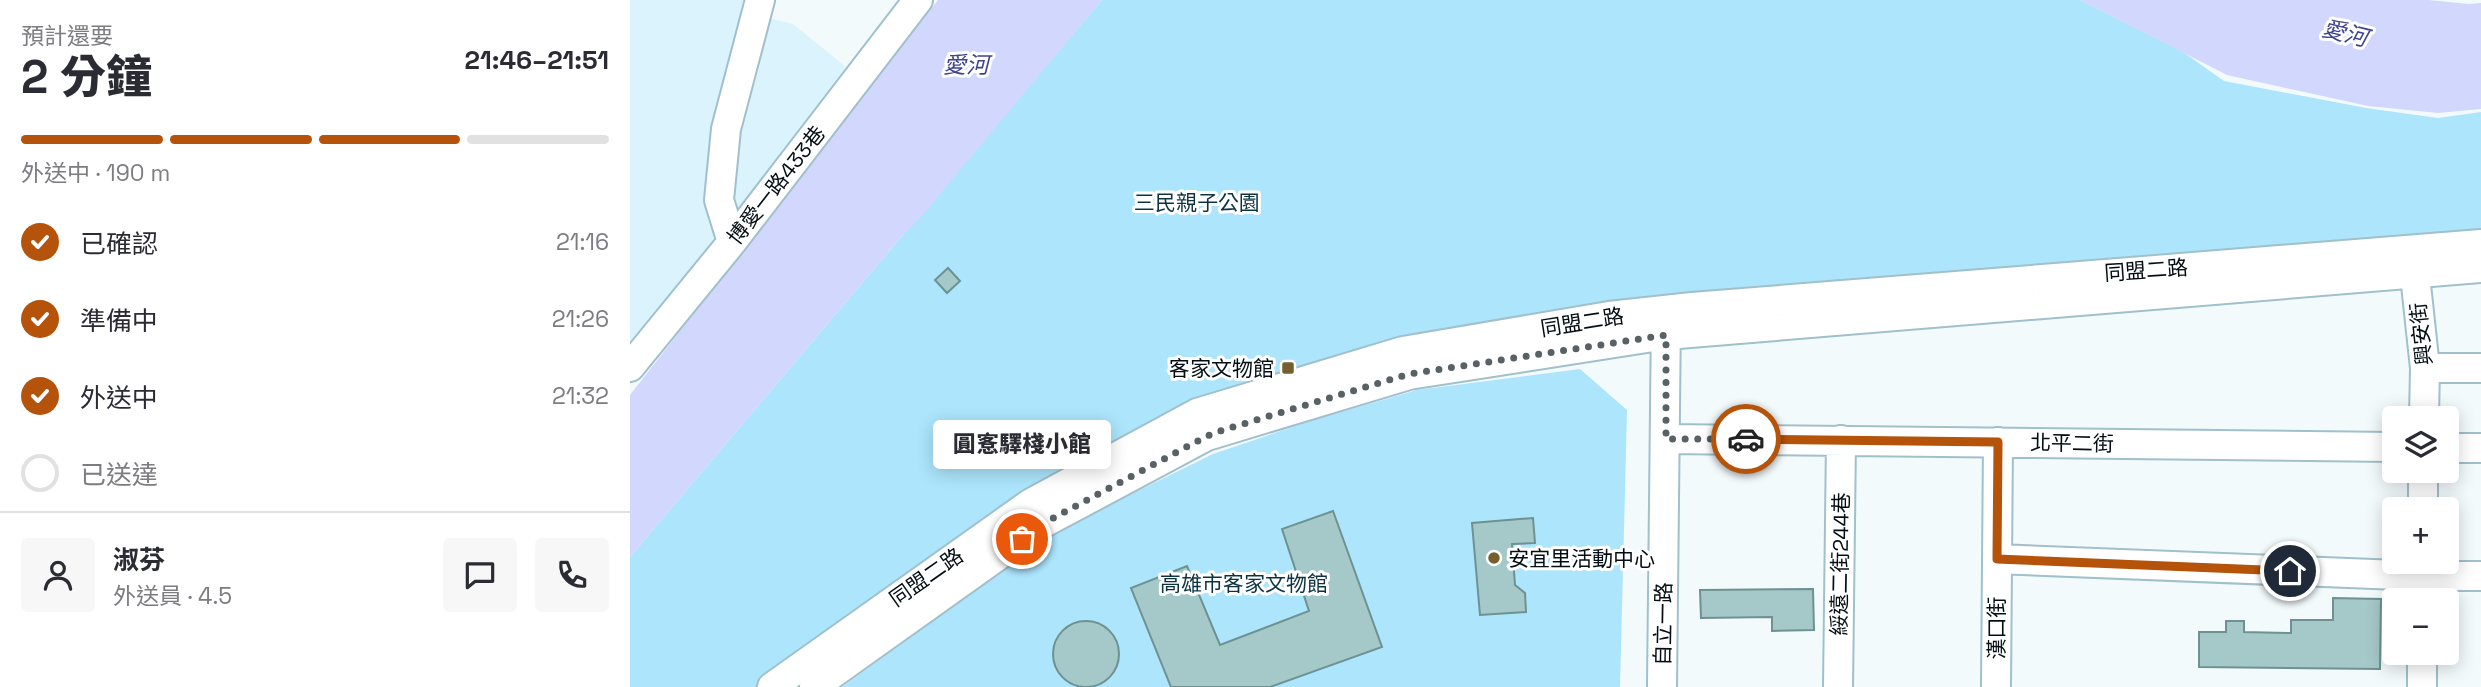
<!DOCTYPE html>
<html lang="zh-TW">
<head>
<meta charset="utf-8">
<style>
  body { margin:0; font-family:"Space Grotesk","Noto Sans TC",sans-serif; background:#f7f7f7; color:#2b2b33; height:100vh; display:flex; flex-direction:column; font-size:26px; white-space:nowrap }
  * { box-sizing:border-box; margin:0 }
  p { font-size:23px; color:#7c7c81 }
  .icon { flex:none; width:38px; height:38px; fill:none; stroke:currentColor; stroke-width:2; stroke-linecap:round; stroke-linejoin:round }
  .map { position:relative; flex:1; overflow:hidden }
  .sheet { display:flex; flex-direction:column; background:#fff; width:630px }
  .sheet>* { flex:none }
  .buttons { position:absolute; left:1752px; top:406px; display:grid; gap:14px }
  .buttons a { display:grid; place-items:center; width:77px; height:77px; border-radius:7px; background:#fff; box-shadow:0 4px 18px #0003; font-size:35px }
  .pin { position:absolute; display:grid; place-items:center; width:60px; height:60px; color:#fff; margin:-30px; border:4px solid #fff; border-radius:50%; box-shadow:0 2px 7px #0007 }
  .courier { position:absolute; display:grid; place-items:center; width:70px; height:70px; margin:-35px; border:5px solid #b45309; border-radius:50%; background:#fff; color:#222; box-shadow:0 2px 9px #0007 }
  .bubble { position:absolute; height:49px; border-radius:7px; background:#fff; box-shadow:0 4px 18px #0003; font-size:23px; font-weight:800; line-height:49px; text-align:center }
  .summary em { font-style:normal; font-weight:800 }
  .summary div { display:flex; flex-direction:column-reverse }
  .summary { display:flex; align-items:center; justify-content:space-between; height:119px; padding:0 21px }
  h1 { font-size:46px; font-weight:800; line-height:52px }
  .bar { display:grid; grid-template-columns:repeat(4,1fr); gap:10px 7px; align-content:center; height:84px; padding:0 21px }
  .bar i { height:9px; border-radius:5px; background:#e1e1e2 }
  .bar .selected { background:#b45309 }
  .bar p { grid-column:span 4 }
  .line { display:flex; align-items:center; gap:18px; padding:0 21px; border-top:2px solid #e1e1e2 }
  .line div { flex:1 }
  .round { display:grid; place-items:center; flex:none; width:74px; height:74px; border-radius:7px; background:#f7f7f7 }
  ol { padding:0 21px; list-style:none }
  li { display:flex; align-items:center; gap:21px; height:77px }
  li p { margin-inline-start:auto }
  li .icon { padding:7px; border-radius:50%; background:#b45309; color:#fff; stroke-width:4 }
  li:last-child { color:#7c7c81 }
  li i { width:38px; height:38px; border:4px solid #e1e1e2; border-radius:50% }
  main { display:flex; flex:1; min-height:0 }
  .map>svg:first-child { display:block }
  .built { fill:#daf3fc }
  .green { fill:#ace5fc }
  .water { fill:#d1d7fd }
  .building { fill:#a5c9c9; stroke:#6e9191; stroke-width:2 }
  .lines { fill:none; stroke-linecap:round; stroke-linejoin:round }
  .minor-casing { stroke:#a0c0cc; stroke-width:32 }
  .minor { stroke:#fff; stroke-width:28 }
  .done { stroke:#586164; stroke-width:7; stroke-dasharray:0 12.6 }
  .route { stroke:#b45309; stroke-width:9 }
  .poi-dot { fill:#745f2e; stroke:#fff; stroke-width:2.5 }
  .labels { text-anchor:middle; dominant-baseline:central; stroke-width:6; stroke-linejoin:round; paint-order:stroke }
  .street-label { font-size:21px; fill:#040e12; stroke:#fff }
  .park-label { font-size:21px; fill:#0c333f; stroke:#fff }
  .poi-label { font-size:21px; fill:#040e12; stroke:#fff; text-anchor:end }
  .water-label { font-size:23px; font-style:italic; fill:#41448d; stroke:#fff }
</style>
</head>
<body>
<main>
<section class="sheet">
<div class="summary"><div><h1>2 分鐘</h1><p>預計還要</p></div><em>21:46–21:51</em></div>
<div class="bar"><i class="selected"></i><i class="selected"></i><i class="selected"></i><i></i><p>外送中 · 190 m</p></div>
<ol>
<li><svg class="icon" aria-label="check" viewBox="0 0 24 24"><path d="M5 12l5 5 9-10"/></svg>已確認<p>21:16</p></li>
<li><svg class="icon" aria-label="check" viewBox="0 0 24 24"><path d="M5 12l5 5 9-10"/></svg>準備中<p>21:26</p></li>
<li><svg class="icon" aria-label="check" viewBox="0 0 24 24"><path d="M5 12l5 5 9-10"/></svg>外送中<p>21:32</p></li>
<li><i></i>已送達</li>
</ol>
<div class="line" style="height:126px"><a class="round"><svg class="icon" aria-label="person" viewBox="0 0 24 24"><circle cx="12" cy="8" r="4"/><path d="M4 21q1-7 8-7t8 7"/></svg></a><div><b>淑芬</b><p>外送員 · 4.5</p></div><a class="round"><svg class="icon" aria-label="chat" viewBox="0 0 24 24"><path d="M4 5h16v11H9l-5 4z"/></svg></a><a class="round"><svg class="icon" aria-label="phone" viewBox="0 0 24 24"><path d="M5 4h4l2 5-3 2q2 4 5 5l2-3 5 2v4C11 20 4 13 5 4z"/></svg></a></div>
</section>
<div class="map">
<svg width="1851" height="687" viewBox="0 0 1851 687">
  <rect width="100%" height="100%" fill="#f3fafc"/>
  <path class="built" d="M 0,0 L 142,0 L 138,18 L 163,24 L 216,67 L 0,350 Z"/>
  <path class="green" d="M 472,0 L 1450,0 L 1553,52 L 1594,81 L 1736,108 L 1808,118 L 1851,112 L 1851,240 L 1225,294 L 567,413 L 146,687 L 0,687 L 0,557 Z
    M 950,369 L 997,410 L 990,687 L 212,687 L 434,527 L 583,454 L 677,422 L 787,390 Z"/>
  <path class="water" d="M 308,0 L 472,0 L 290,218 L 272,236 L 0,557 L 0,395 Z
    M 1450,0 L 1798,0 L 1839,4 L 1851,3 L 1851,109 L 1808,113 L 1738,106 L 1597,75 Z"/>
  <path class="building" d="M 318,268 L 330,281 L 317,293 L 305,280 Z
    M 703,511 L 752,647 L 640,687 L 541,687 L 501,588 L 557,566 L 590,645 L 679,611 L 652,529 Z
    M 903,518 L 905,543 L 882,544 L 885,585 L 895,593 L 896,612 L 850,615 L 842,523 Z
    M 1183,589 L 1184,630 L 1142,631 L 1142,617 L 1071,618 L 1070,590 Z
    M 1703,598 L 1751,599 L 1750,669 L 1569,667 L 1569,632 L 1596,632 L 1596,621 L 1614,621 L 1614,632 L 1661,633 L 1661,620 L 1703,620 Z
    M423 654a33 33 0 1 1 66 0a33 33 0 1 1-66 0Z"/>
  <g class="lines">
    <g class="minor-casing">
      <path id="minor" d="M 102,242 L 89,200 L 96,129 L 130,0
        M 1783,257 L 1795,368 L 1794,418
        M 0,367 L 102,242 L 288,0
        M 1795,368 L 1851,368
        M 1036,439 L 1764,447
        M 1816,448 L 1851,448
        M 1793,509 L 1793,471
        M 1367,559 L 1793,576 L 1851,576
        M 142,687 L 401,503 L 567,413 L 773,351 L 979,316 L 1062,307 L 1851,244
        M 184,687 L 414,523 L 577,436 L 779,375 L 1036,335 L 1851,268
        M 1032,687 L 1036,316
        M 1208,687 L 1211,440
        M 1366,687 L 1368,442
        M 1792,687 L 1792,653"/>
    </g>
    <use href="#minor" class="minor"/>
  </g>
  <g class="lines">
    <path class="done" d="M 392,539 L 414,523 L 577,436 L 593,430 L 779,374 L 1036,335 L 1036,439 L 1116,439"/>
    <path class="route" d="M 1116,439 L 1368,442 L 1367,559 L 1660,571"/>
  </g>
  <g class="poi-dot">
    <rect x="651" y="361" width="14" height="14" rx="3.5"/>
    <circle cx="864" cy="558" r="7"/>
  </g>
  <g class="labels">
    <g class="street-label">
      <text transform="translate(146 185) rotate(-52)">博愛一路433巷</text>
      <text transform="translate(1516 270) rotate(-4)">同盟二路</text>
      <text transform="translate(952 322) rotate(-9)">同盟二路</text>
      <text transform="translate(1791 334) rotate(-96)">興安街</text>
      <text transform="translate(1442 443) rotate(1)">北平二街</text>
      <text transform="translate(1210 564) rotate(-89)">綏遠二街244巷</text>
      <text transform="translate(296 577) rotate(-35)">同盟二路</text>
      <text transform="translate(1033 624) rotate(-89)">自立一路</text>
      <text transform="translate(1366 628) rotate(-90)">漢口街</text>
    </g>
    <g class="park-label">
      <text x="567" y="202">三民親子公園</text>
      <text x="614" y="583">高雄市客家文物館</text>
    </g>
    <g class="poi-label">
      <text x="644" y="368">客家文物館</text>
      <text x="878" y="558" text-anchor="start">安宜里活動中心</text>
    </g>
    <g class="water-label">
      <text transform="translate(1715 33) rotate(14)">愛河</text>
      <text x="336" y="65">愛河</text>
    </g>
  </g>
</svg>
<div class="buttons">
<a><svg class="icon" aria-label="layers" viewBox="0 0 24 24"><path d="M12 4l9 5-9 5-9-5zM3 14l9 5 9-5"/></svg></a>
<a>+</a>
<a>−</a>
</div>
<div class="pin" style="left:392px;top:539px;background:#ea580c"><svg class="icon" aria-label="bag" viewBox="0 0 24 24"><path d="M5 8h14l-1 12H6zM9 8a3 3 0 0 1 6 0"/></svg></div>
<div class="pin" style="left:1660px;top:571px;background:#1f2937"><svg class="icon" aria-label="home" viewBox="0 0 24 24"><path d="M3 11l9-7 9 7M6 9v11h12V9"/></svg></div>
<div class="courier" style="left:1116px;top:439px"><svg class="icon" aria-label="car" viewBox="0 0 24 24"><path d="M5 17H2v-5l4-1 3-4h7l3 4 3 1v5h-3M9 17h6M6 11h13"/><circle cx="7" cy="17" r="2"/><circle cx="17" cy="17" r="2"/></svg></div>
<div class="bubble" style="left:303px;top:420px;width:178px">圓愙驛棧小館</div>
</div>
</main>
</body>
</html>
